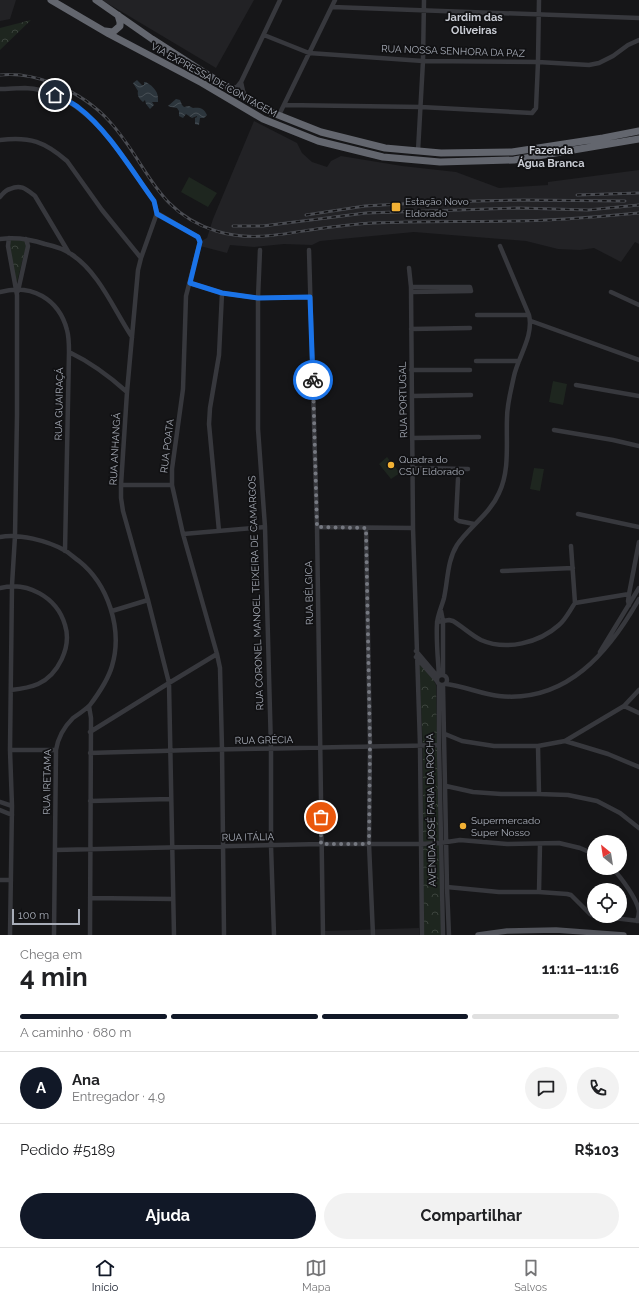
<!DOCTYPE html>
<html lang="pt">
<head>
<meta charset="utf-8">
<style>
  body { margin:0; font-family:Raleway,sans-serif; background:#f2f2f2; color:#202124; height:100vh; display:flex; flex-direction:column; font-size:15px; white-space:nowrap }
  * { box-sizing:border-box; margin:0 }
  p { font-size:13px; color:#757577 }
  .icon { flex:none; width:22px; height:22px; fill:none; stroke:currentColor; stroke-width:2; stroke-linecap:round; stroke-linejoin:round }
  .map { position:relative; height:935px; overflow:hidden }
  .details { display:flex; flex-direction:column; background:#fff; flex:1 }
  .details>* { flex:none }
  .needle { width:26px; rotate:330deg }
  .tools { position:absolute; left:587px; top:835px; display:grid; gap:8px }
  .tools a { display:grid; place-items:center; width:40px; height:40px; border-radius:50%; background:#fff; box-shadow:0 2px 10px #0003; font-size:20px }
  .scale { position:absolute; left:12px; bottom:10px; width:68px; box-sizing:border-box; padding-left:4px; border:2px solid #a8adb8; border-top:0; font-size:11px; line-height:14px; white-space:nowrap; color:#a8adb8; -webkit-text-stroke:3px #111113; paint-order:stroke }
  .pin { position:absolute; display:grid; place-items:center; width:34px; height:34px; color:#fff; margin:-17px; border:2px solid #fff; border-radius:50%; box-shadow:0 1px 4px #0007 }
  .courier { position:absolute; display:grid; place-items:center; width:40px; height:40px; margin:-20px; border:3px solid #1a73e8; border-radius:50%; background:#fff; color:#222; box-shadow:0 1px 5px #0007 }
  .summary em { font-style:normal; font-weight:700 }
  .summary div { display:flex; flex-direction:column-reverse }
  .summary { display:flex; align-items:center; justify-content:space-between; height:68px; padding:0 20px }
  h1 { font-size:26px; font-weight:700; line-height:30px }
  .bar { display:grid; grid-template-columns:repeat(4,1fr); gap:6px 4px; align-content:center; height:48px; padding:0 20px }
  .bar i { height:5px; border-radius:3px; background:#e0e0e0 }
  .bar .on { background:#111827 }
  .bar p { grid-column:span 4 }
  .line { display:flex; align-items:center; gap:10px; padding:0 20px; border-top:1px solid #e0e0e0 }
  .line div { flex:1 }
  .round { display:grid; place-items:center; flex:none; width:42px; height:42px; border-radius:21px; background:#f2f2f2 }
  .action { display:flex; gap:8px; margin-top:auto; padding:8px 20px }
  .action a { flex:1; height:46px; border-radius:24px; background:#111827; color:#fff; font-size:16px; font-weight:700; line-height:46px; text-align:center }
  .action a+a { background:#f2f2f2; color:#202124 }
  .tab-bar { display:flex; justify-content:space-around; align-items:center; height:56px; border-top:1px solid #e0e0e0; background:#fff; font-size:11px; color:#757577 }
  .tab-bar a { display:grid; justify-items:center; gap:2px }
  .tab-bar .on { color:#111827 }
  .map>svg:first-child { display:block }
  .built { fill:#222225 }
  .grass { fill:#1e261f }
  .forest { fill:url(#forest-crowns) }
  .water { fill:url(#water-waves) }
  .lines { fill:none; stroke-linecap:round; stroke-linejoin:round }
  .minor { stroke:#37383d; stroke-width:4.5 }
  .major { stroke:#53555c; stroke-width:5.5 }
  .highway { stroke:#63666e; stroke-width:7 }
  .rail-casing { stroke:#4a4c52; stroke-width:3 }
  .rail { stroke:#111113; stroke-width:1.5; stroke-dasharray:4.5; stroke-linecap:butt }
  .done { stroke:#757880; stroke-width:4; stroke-dasharray:0 7.2 }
  .route { stroke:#1a73e8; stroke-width:5 }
  .poi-dot { fill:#f2b134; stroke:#111113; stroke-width:1.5 }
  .labels { text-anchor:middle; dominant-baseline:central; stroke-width:3.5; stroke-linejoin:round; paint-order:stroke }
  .street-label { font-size:10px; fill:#a8adb8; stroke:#111113 }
  .poi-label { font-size:10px; fill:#a8adb8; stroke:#111113; text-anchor:start }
  .neighbourhood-label { font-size:11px; font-weight:bold; fill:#c9ccd4; stroke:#111113 }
</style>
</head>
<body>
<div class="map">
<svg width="639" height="935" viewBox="0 0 639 935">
  <defs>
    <pattern id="forest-crowns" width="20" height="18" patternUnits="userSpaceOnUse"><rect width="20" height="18" fill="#1e261f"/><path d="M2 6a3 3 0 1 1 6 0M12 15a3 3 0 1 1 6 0" fill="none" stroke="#3c433d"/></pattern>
    <pattern id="water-waves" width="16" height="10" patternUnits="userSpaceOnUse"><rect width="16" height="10" fill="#2c353c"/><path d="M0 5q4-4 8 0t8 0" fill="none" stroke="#485056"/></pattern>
  </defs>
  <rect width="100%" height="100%" fill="#161618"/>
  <path class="built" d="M 0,0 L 16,0 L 10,19 L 0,21 Z
    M 102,0 L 254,0 L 216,68 Z
    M 254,121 L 297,143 L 302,153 L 312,162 L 327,167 L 331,161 L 341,156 L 402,166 L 456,172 L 499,188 L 548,185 L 548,182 L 639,170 L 639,244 L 635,242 L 621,262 L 594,248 L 580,250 L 558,249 L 526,241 L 414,232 L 320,241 L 312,245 L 284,244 L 254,247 L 230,245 L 227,253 L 200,246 L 201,241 L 207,238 L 213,219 Z
    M 419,928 L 419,935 L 324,935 L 324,931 Z"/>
  <path class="grass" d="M 189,177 L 217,193 L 208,207 L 181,192 Z
    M 553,381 L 567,384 L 563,405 L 549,402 Z
    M 387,457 L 400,473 L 391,479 L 379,464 Z
    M 534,468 L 544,469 L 540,491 L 530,489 Z"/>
  <path class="forest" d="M 31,20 L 0,50 L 0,28 Z
    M 10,239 L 25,239 L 26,246 L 16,286 L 8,246 Z
    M 419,663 L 433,679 L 436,685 L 439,847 L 442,935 L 424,935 L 423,934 L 423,748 Z"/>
  <path class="water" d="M 137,80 L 142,85 L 144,85 L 144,82 L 146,82 C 154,87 159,92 158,102 L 152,102 L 154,105 L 150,109 L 146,104 L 145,100 L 143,102 C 139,99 137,95 138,91 L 133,83 Z
    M 176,99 L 180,100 L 182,105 L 184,107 L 189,106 L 193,108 C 199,107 204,108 207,115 L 204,118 L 200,118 L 199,125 L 195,124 L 195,118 L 197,117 L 197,116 L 192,118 L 186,114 L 183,118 L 179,116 L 179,111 L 177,108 L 171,107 L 168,106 Z"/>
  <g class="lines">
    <path class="minor" d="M 332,7 L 639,18
      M 264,35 L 309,53 L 423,61 L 538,62 L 589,65 L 599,63 L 613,56 L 628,45 L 639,40
      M 241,82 L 243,91 L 246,97
      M 229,88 L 237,87 L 241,82 L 280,0
      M 0,89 C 8,89 17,88 25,88 C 87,91 121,156 154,201 L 157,213 L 141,258 L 138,270 L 127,392 L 121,485 L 121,498 L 123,511 L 148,600 L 169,683 L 174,935
      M 284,105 L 421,107 L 532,113 L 536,108 L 538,62 L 539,0
      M 279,115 L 335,0
      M 0,140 C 30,136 45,142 67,161 L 102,210 L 141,258
      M 418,151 L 423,61 L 424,0
      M 0,197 C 3,193 6,190 10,189 C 21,184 26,189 35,196 L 69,253
      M 157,213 L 198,237 L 200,242 L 186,296 L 183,389 L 172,469 L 172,485 L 183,534 L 217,654 L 220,668 L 222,749 L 224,935
      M 9,238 L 8,246 L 17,295 L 17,415 L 15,536 L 12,585 L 10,750 L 12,806 L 10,935
      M 0,239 C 16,237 30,239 45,244 C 54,246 64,249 71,254 C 99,272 114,310 132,337
      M 260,250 L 258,298 L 258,429 L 265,527 L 271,749 L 271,846 L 274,935
      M 309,250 L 317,527 L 323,935
      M 409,268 L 411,287 L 413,528 L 420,745 L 422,935
      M 190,283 L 222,293 L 258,298 L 310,297
      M 411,287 L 470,287 L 471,291 L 411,292
      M 18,291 L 28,246 L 26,239
      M 0,292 C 31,283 59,299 67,330 C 69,337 69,345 69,352 L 65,551
      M 611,292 L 639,305
      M 477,315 L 529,315
      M 531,321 L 639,360
      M 411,329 L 470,328
      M 69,352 C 92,363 108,375 127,392
      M 476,361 L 519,361
      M 411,370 L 470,370
      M 576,385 L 639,396
      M 412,396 L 471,395
      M 554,430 L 613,440 L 639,446
      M 412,438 L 479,437
      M 412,468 L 468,469
      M 458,479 L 456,519 L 459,521 L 474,524
      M 121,485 L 172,485
      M 578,514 L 639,527
      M 317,527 L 413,528
      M 366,528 L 370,745 L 369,844 L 373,935
      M 219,531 L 209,424 L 210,408 L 219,355 L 222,293
      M 183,534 L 265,527
      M 0,537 C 18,533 48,541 64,550 C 70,553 74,558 79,561 C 108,584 123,629 112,666 C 108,680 99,693 90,705 C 85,710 79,714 73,718 C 64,727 58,737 56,750 L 54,935
      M 571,546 L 575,603
      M 502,571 L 573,568
      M 0,588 C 27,581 57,597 65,625 C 72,647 58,675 38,684 C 29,688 20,689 11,690
      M 629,605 L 628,601 L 629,594 L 639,542
      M 112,611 L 148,600
      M 441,611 L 443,621 L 443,675
      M 437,622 L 449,620 L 453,621 C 463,627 471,635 481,640 C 506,651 539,643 559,625 C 566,619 570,610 575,603 L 629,594
      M 416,651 L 438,677
      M 600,652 L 639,588
      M 416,657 L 437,681
      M437 680a5 5 0 1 1 10 0a5 5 0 1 1-10 0Z
      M 439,676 C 438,659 436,641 437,624 C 437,616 442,606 444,598 C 448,580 447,561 457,545 C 469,527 490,514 499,493 C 510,470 506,443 507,418 C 507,404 511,390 514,376 C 518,357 534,336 529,315 L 500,246
      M 439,684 L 439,745 L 443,935
      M 446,684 C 464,686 481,694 499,696 C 567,703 609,652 639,599
      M 443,685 L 447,887 L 449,935
      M 89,706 L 91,718 L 90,935
      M 624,706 L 639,713
      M 90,732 L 169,683 L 217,654
      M 445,734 L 462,741 L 494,746 L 538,746 L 565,741 L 624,706 L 639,690
      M 565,741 L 608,754 L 639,767
      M 538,746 L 539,794
      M 10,750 L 56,750
      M 90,753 C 206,749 322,748 439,745
      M 446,786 L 473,792 L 501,794 L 539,794 L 568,795 L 597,801 L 620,813 L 639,828
      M 90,801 L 170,799
      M 0,802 L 12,806
      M 0,810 L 12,815
      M 55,850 L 321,844 L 420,844 L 440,843 L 460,840 L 507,844 L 559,843 L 580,848 L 594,854
      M 612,868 C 621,877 637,899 639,911 C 639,915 638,918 637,921
      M 0,880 L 11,880
      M 447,887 L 499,892 L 539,892 L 567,894 L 571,895 L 590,914 L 594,916
      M 539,892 L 540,844
      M 90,898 L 173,899
      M 597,916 L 639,921"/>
    <path class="major" d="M 478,935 L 507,931 L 556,930 L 624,935"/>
    <path class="highway" d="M 51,0 L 109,34 L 202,83 L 263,119 L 318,141 L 383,157 L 440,162 L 514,160 L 639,139
      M 96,0 L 152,39 L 208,75 L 268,111 L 321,132 L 385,148 L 441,153 L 512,152 L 603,138 L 639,131
      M 105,31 L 113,32 L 120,26 L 120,22 L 118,15"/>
    <g class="rail-casing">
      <path id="rail" d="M 0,75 C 19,73 37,77 55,84 C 76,93 95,105 110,122 C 148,164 155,212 216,231 C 248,241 278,235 310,230 C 331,227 353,224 374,223 C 420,221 466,222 512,221 C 554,221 597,217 639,213
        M 577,195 L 639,193
        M 306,215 L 365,206 L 435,202 L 524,200 L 625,201
        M 233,226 L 263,226 L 366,213 L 519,208 L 588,210 L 639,205"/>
    </g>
    <use href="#rail" class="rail"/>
  </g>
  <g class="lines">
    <path class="done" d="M 313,380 L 317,527 L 366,528 L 370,745 L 369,844 L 321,844 L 321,817"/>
    <path class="route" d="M 55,95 C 63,99 72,102 79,108 C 108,130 132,171 154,201 L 157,214 L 198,237 L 200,242 L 190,283 L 222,293 L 258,298 L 310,297 L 313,380"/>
  </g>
  <g class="poi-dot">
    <rect x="391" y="202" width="10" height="10" rx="2"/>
    <circle cx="391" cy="465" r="4"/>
    <circle cx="463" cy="826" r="4"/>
  </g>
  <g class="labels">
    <g class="street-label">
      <text transform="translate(453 51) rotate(2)">RUA NOSSA SENHORA DA PAZ</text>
      <text transform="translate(214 80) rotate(29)">VIA EXPRESSA DE CONTAGEM</text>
      <text transform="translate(403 400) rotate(-91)">RUA PORTUGAL</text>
      <text transform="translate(59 404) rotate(-89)">RUA GUAIRAÇÁ</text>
      <text transform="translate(167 446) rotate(-83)">RUA POATA</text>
      <text transform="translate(115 449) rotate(-87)">RUA ANHANGÁ</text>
      <text transform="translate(256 593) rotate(-92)">RUA CORONEL MANOEL TEIXEIRA DE CAMARGOS</text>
      <text transform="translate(309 593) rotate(-91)">RUA BÉLGICA</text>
      <text transform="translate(264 740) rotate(-1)">RUA GRÉCIA</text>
      <text transform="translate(47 782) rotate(-89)">RUA IRETAMA</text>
      <text transform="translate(431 810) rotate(-91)">AVENIDA JOSÉ FARIA DA ROCHA</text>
      <text transform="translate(248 837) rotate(-1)">RUA ITÁLIA</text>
    </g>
    <g class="poi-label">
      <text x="405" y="201">Estação Novo<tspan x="405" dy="12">Eldorado</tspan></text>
      <text x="399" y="459">Quadra do<tspan x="399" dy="12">CSU Eldorado</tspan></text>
      <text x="471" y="820">Supermercado<tspan x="471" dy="12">Super Nosso</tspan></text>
    </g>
    <g class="neighbourhood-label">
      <text x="474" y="17">Jardim das<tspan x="474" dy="13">Oliveiras</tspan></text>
      <text x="551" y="150">Fazenda<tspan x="551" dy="13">Água Branca</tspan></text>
    </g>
  </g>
</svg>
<div class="tools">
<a><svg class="needle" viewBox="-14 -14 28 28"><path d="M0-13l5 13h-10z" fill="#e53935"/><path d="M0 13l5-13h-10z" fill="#757577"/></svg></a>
<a><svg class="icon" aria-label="locate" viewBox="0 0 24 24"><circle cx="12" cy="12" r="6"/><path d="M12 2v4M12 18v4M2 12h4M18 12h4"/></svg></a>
</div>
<div class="scale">100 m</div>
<div class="pin" style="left:321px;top:817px;background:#ea580c"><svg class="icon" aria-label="bag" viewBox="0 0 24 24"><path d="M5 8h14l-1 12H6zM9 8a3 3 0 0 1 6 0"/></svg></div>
<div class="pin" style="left:55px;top:95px;background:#1f2937"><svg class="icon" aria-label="home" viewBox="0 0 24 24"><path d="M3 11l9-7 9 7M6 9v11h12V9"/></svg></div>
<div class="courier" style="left:313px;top:380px"><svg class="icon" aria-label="bike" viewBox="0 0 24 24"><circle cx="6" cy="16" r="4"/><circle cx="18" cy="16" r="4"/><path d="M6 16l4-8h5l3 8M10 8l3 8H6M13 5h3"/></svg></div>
</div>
<section class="details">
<div class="summary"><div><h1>4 min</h1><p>Chega em</p></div><em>11:11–11:16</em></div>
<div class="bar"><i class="on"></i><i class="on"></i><i class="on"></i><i></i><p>A caminho · 680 m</p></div>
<div class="line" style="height:72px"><b class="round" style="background:#111827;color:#fff">A</b><div><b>Ana</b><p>Entregador · 4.9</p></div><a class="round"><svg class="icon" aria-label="chat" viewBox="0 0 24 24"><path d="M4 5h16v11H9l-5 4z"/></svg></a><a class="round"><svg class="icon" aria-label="phone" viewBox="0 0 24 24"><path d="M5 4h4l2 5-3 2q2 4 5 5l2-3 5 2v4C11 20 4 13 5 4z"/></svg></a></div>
<div class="line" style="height:52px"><div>Pedido #5189</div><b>R$103</b></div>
<div class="action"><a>Ajuda</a><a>Compartilhar</a></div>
</section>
<nav class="tab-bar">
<a class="on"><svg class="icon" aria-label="home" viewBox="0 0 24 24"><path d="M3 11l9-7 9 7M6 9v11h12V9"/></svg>Início</a>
<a><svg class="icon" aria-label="map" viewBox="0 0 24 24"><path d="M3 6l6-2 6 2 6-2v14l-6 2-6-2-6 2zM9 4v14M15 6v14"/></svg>Mapa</a>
<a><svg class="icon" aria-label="saved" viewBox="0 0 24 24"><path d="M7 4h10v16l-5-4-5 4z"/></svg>Salvos</a>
</nav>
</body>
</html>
